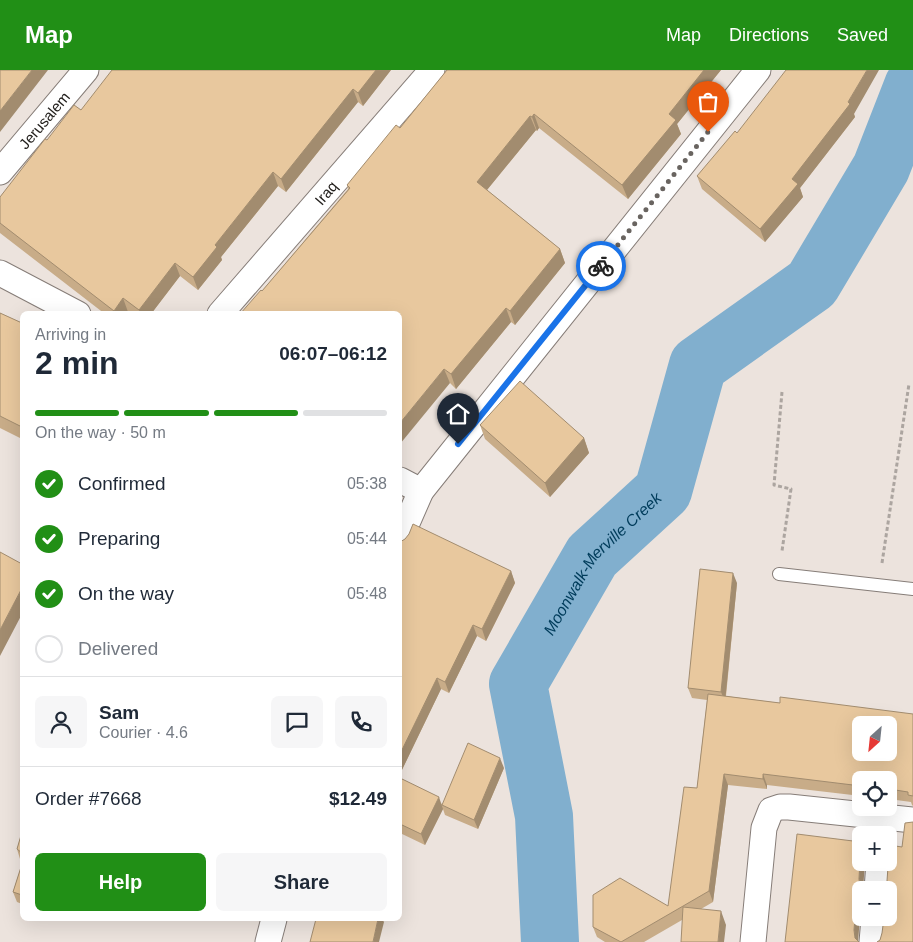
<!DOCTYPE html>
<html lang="en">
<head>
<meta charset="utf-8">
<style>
  body { margin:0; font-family:Arial,sans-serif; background:#f6f6f7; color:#1f2937; height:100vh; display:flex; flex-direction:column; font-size:19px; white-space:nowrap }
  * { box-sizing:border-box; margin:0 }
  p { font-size:16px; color:#747a83 }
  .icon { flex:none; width:28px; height:28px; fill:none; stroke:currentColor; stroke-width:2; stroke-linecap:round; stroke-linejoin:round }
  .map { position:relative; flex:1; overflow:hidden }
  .side { position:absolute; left:20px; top:241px; width:382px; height:610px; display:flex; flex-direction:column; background:#fff; border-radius:8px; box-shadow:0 5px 20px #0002 }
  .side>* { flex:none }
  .needle { width:32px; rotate:207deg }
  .fabs { position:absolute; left:852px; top:646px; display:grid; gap:10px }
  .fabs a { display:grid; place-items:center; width:45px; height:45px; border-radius:8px; background:#fff; box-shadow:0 5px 20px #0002; font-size:25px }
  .pin { position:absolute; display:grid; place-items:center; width:42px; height:42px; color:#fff; margin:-51px -21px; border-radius:50% 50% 50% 0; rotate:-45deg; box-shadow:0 0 5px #0007 }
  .pin .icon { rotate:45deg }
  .courier { position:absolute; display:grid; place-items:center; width:50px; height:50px; margin:-25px; border:4px solid #1a73e8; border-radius:50%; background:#fff; color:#222; box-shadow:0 1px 6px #0007 }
  .overview em { font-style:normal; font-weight:700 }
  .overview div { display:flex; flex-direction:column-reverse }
  .overview { display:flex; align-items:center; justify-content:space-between; height:85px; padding:0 15px }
  h1 { font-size:32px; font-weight:700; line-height:38px }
  .bar { display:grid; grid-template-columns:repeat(4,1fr); gap:8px 5px; align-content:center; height:60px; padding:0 15px }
  .bar i { height:6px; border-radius:4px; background:#e0e1e3 }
  .bar .current { background:#218f16 }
  .bar p { grid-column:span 4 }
  .line { display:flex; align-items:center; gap:12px; padding:0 15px; border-top:1px solid #e0e1e3 }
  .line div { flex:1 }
  .round { display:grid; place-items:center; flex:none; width:52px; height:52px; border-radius:8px; background:#f6f6f7 }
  ol { padding:0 15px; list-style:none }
  li { display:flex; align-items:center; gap:15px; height:55px }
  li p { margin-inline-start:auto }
  li .icon { padding:5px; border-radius:50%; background:#218f16; color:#fff; stroke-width:4 }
  li:last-child { color:#747a83 }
  li i { width:28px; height:28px; border:2px solid #e0e1e3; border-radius:50% }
  .button { display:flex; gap:10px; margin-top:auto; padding:10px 15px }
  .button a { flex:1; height:58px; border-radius:8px; background:#218f16; color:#fff; font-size:20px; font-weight:700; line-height:58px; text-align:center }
  .button a+a { background:#f6f6f7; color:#1f2937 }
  header { display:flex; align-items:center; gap:30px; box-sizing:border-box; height:70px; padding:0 25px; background:#218f16; color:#fff }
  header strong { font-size:24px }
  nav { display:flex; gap:28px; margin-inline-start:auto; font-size:18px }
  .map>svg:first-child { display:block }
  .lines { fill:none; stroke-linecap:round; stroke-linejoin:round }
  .river { stroke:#81afce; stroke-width:58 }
  .service-casing { stroke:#867d78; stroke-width:14 }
  .minor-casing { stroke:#867d78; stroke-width:27 }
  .path { stroke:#aca5a0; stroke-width:3; stroke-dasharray:4 2.5; stroke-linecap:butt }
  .service { stroke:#fff; stroke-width:12 }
  .minor { stroke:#fff; stroke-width:25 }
  .wall { fill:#c8ac88 }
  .shaded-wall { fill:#a28c6f }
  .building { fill:#e8c89e; stroke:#a28c6f; fill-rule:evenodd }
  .done { stroke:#696460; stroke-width:5; stroke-dasharray:0 9 }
  .route { stroke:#1a73e8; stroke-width:6 }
  .labels { text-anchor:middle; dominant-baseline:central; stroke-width:4; stroke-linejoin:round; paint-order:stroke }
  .street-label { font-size:15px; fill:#23201d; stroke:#faf0ea }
  .water-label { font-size:16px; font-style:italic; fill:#003c5b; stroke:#faf0ea }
</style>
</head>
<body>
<header>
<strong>Map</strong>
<nav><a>Map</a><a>Directions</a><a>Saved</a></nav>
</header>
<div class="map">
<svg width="913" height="872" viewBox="0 0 913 872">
  <rect width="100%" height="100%" fill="#ece3dd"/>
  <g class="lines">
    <path class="river" id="s1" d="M 550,872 L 544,746 L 518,614 L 592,486 L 663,421 L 698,295 L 812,214 L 881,98 L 913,16"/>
    <g class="service-casing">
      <path id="service" d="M 779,504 L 913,519"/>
    </g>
    <g class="minor-casing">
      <g id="minor">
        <path id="s2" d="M 0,102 L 86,0"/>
        <path d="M 0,203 L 78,244"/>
        <path id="s3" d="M 220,244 L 432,0"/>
        <path d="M 400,410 L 421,421"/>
        <path d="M 400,469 L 421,421 L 758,0"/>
        <path d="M 877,820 L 879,792"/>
        <path d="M 268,872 L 274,849"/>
        <path d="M 753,872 L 764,758 L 771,740 L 780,737 L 789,737 L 913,750"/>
        <path d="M 872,872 L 874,848"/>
      </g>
    </g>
    <path class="path" d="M 782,322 L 774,415 L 791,419 L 782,481
      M 882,493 L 909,314"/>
    <use href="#service" class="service"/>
    <use href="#minor" class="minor"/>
  </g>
  <path class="wall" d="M 391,0 L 363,36 L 358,32 L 286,122 L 278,116 L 221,187 L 222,190 L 198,220 L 180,206 L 151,244 L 131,244 L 128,242 L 127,244 L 105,244 L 0,163 L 0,127 L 47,70 Z
    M 447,0 L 721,0 L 677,54 L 681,64 L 628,129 L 539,58 L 537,61 L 536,60 L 487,120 L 560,179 L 565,193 L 515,255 L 511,252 L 456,319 L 450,313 L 400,244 L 262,221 L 348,119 L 347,115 L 400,58 Z
    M 854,44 L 855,47 L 800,118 L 803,127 L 765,172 L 702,119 L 697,106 L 737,63 Z
    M 0,243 L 22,253 L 22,369 L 0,358 Z
    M 480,355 L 584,368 L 589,383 L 550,427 L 485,369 Z
    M 400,472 L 511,501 L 515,513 L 486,571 L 477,566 L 449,623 L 441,619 L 400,704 Z
    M 737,513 L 726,626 L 780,633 L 913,644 L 913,736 L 912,735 L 911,732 L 889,729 L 889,710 L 861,710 L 861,726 L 767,715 L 767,719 L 728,715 L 713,832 L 701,839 L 726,855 L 682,850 L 644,872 L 605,872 L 597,867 L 593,857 L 668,836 L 697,718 L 707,630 L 692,628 L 688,618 Z
    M 504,698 L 478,759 L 445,745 L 443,739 L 425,775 L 400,763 L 400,708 L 442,734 Z
    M 22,762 L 22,791 L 20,789 L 17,779 Z
    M 22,794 L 22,834 L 17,832 L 13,822 Z"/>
  <path class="shaded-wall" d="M 32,0 L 48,0 L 0,62 L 0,41 Z
    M 376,0 L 391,0 L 363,36 L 358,23 Z
    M 704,0 L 721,0 L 677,54 L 681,64 L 628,129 L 622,115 L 669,44 Z
    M 867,0 L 879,0 L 854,44 L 855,47 L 800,118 L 803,127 L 765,172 L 760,159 L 792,109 L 848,32 Z
    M 353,19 L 358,32 L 286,122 L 281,109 Z
    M 534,44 L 539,58 L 537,61 L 532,47 Z
    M 530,46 L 536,60 L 482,126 L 477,112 Z
    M 273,102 L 278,116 L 221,187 L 222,190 L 198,220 L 193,207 L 215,175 Z
    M 560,179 L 565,193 L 515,255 L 510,241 Z
    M 175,193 L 180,206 L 151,244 L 140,244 L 139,240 Z
    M 123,228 L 128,242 L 127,244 L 115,244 L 114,241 Z
    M 506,238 L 511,252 L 456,319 L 451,304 Z
    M 444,299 L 450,313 L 400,374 L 400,353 Z
    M 584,368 L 589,383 L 550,427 L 545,413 Z
    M 511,501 L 515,513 L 486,571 L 482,559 Z
    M 733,503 L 737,513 L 725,632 L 721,622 Z
    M 22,518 L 22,544 L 0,586 L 0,560 Z
    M 473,555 L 477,566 L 449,623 L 445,612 Z
    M 437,608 L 441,619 L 400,704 L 400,684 Z
    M 500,688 L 504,698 L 478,759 L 474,750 Z
    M 724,704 L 728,715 L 713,832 L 709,821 Z
    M 763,704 L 767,715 L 767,719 L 763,709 Z
    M 439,727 L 443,739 L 425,775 L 421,764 Z
    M 861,779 L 861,792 L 865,792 L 863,820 L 862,820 L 859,809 Z
    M 861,826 L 861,842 L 860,847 L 858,872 L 855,868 L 854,860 L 856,836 L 858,829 Z
    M 721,841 L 726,855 L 724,872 L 718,872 Z
    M 378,849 L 382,849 L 384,852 L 379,872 L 373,872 Z"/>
  <path class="building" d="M 0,0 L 32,0 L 0,41 Z
    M 112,0 L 376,0 L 358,23 L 353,19 L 281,109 L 273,102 L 215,175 L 217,177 L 193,207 L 175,193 L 139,240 L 123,228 L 114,241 L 0,153 L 0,127 L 45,69 L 47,70 L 74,35 L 81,40 Z
    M 447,0 L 704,0 L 669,44 L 676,50 L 622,115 L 534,44 L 532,47 L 530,46 L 477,112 L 560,179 L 510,241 L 506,238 L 451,304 L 444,299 L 400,353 L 400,244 L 240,244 L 261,220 L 262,221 L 350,118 L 347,115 L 396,55 L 400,58 Z
    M 786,0 L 867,0 L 848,32 L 850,34 L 792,109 L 798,114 L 760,159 L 697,106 L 735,61 L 737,63 Z
    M 0,243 L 22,253 L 22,357 L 0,346 Z
    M 520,311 L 584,368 L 545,413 L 480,355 Z
    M 413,454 L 511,501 L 482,559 L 473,555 L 445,612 L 437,608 L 400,684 L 400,472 L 405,469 L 409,464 Z
    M 0,482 L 22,494 L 22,518 L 0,560 Z
    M 700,499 L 733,503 L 721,622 L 688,618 Z
    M 708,624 L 780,633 L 780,627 L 913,644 L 913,726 L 908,725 L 908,722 L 889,719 L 889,710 L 861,710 L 861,716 L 763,704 L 763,709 L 724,704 L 709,821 L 621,872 L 593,857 L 593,825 L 620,808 L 668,836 L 684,717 L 697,718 ZM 861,655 L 889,655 L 889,682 L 861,682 Z
    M 468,673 L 500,688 L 474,750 L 442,735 Z
    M 400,708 L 439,727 L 421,764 L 400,754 Z
    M 913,752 L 913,872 L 877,872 L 880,870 L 882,863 L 884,848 L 889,848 L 889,820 L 882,820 L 885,818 L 887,811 L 889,782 L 889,775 L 902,777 L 905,753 Z
    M 22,762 L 22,783 L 17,779 Z
    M 797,764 L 861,772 L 859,809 L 860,816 L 864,820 L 861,820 L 861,826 L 858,829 L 856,836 L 854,860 L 855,868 L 859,872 L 785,872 Z
    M 22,794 L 22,825 L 13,822 Z
    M 683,837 L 721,841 L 718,872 L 681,872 Z
    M 316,849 L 378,849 L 373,872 L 310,872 Z"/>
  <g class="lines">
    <path class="done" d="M 601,196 L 708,62"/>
    <path class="route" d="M 458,374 L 601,196"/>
  </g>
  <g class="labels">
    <g class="street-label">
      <text stroke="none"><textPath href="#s2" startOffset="68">Jerusalem</textPath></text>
      <text stroke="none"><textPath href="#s3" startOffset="161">Iraq</textPath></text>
    </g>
    <g class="water-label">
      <text stroke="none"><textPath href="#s1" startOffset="409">Moonwalk-Merville Creek</textPath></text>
    </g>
  </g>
</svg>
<div class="fabs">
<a><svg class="needle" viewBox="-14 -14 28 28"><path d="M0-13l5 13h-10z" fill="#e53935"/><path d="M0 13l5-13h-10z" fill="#747a83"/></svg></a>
<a><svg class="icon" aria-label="locate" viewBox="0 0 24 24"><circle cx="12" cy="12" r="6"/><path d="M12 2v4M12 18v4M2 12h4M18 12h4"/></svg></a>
<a>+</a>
<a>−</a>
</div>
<div class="pin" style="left:708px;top:62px;background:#ea580c"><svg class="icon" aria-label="bag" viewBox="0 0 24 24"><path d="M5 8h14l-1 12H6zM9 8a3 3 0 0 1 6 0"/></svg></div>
<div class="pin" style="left:458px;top:374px;background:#1f2937"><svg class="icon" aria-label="home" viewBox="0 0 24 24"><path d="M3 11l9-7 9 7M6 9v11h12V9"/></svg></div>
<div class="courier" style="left:601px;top:196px"><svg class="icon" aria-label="bike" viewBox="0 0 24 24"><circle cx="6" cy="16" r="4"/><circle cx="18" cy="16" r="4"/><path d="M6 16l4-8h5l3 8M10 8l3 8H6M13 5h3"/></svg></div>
<section class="side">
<div class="overview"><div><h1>2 min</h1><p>Arriving in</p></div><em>06:07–06:12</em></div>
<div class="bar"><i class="current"></i><i class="current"></i><i class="current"></i><i></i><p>On the way · 50 m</p></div>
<ol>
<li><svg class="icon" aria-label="check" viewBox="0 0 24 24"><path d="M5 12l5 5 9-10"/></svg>Confirmed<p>05:38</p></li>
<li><svg class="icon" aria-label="check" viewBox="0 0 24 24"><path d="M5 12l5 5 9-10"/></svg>Preparing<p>05:44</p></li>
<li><svg class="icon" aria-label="check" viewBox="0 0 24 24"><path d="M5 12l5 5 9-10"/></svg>On the way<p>05:48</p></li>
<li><i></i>Delivered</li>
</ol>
<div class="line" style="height:90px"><a class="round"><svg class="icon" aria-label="person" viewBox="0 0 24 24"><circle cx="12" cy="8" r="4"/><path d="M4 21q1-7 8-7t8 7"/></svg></a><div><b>Sam</b><p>Courier · 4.6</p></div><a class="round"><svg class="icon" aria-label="chat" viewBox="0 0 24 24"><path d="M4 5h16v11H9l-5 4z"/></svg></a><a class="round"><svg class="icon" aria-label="phone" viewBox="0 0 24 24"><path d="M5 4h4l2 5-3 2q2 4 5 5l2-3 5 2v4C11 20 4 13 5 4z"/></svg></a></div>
<div class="line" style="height:65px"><div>Order #7668</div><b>$12.49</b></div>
<div class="button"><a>Help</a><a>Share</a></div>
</section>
</div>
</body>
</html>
